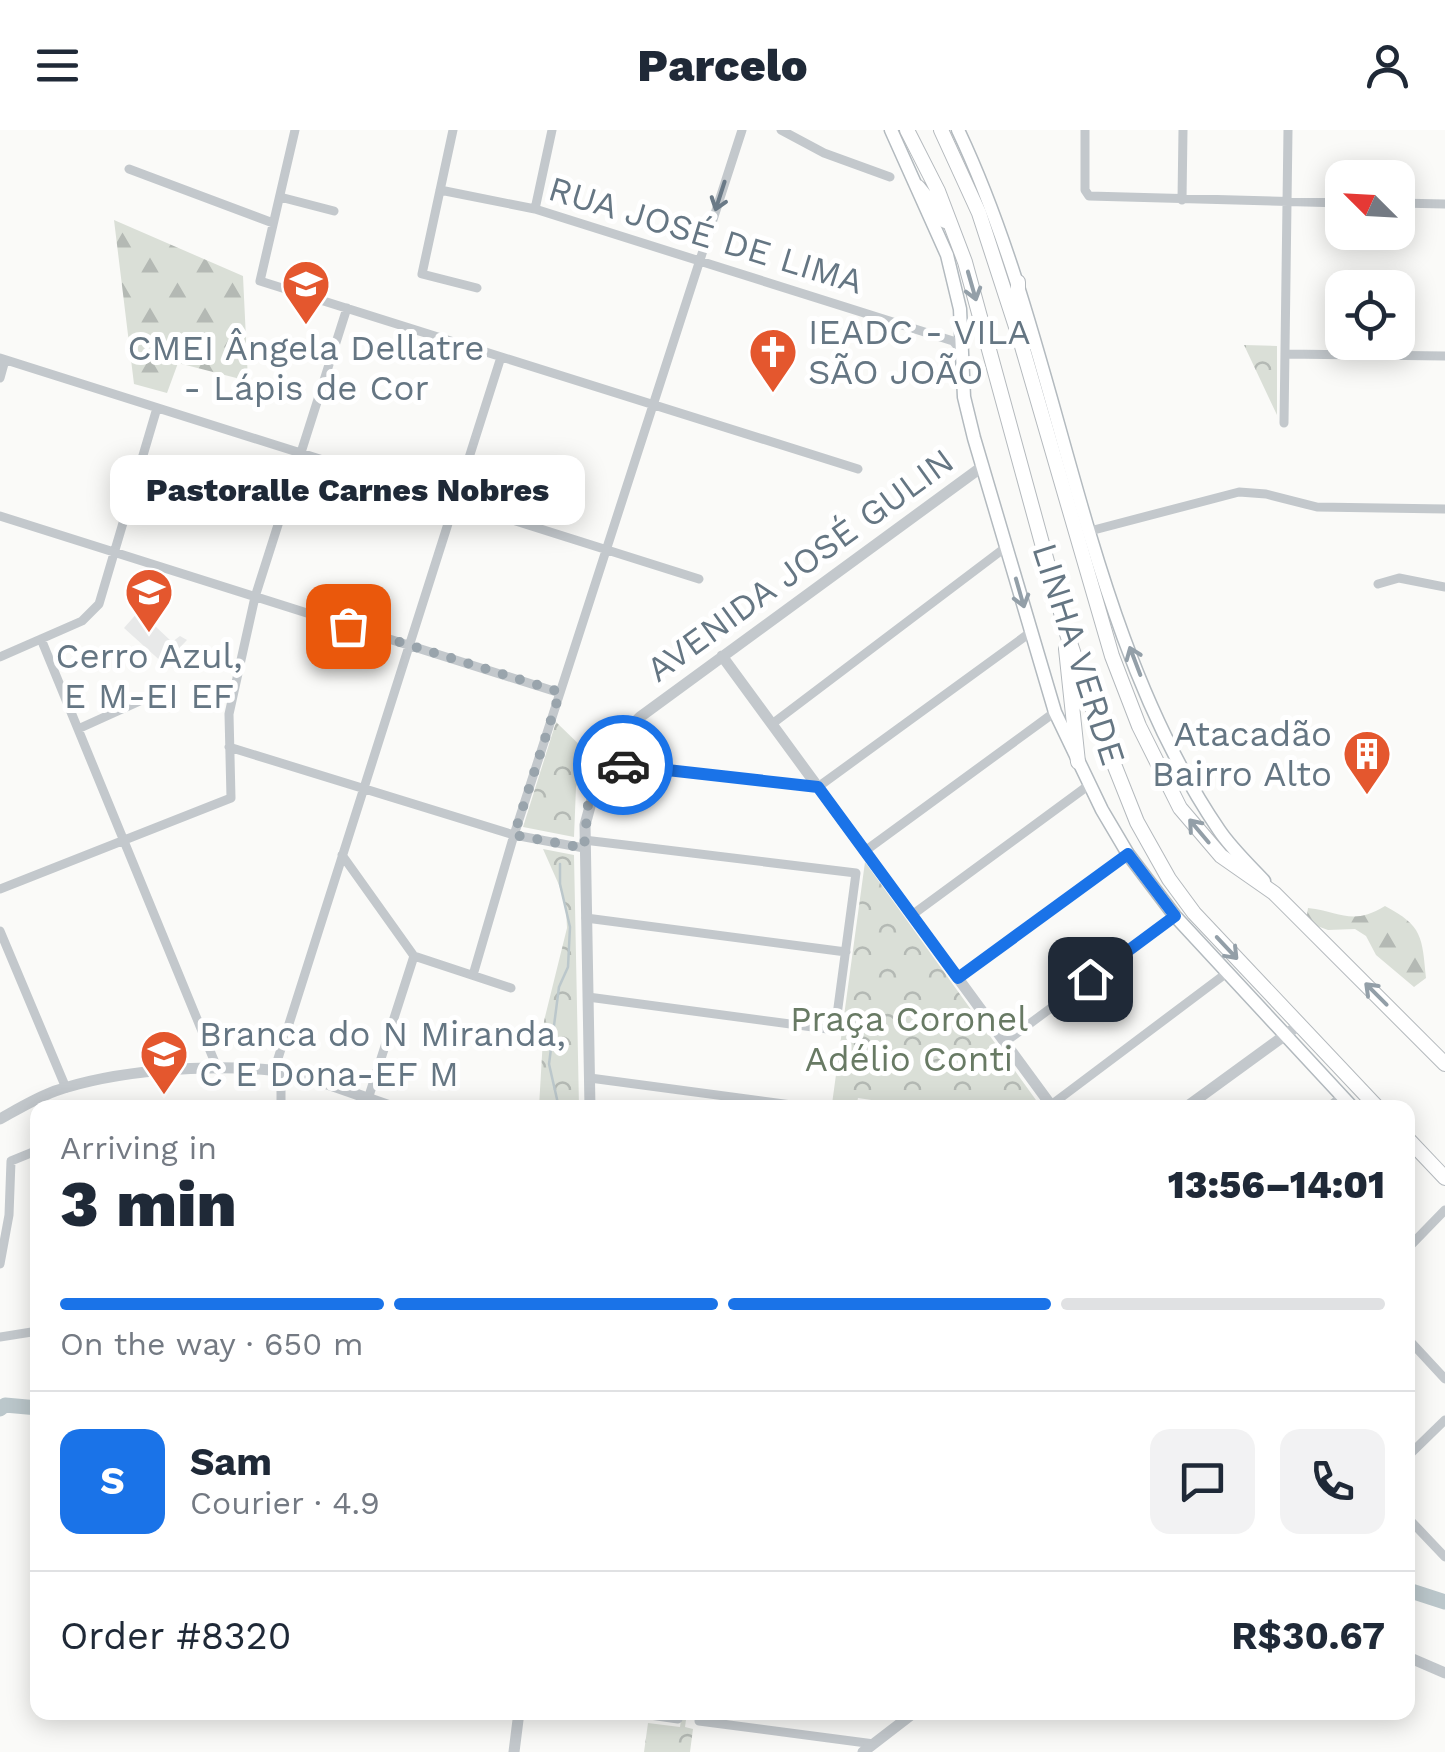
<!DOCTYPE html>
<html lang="en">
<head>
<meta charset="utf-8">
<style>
  body { margin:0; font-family:"Work Sans",sans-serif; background:#f2f2f3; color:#1f2937; height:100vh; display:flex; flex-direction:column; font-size:38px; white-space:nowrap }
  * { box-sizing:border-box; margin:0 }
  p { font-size:32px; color:#747a83 }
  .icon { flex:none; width:55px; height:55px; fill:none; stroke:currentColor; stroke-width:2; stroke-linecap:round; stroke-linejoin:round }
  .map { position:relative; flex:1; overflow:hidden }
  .details { position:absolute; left:30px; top:970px; width:1385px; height:620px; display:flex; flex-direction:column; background:#fff; border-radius:20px; box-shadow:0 5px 25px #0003 }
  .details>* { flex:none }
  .needle { width:65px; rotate:294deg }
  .fabs { position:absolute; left:1325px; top:30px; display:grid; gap:20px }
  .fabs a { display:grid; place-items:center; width:90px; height:90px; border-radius:20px; background:#fff; box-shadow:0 5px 25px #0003; font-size:50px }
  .pin { position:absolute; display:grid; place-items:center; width:85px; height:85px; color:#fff; margin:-42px; border-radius:20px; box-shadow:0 5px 15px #0006 }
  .courier { position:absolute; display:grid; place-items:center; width:100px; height:100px; margin:-50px; border:8px solid #1a73e8; border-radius:50%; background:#fff; color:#222; box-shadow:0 2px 12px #0007 }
  .bubble { position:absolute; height:70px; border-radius:20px; background:#fff; box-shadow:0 5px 25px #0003; font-size:32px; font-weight:800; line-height:70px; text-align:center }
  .head em { font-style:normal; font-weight:800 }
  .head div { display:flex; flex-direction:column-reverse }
  .head { display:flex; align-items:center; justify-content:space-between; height:170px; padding:0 30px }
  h1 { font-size:65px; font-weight:800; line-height:75px }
  .bar { display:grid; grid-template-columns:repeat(4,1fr); gap:15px 10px; align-content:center; height:120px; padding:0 30px }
  .bar i { height:12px; border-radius:8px; background:#e0e1e3 }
  .bar .on { background:#1a73e8 }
  .bar p { grid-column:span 4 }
  .line { display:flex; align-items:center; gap:25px; padding:0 30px; border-top:2px solid #e0e1e3 }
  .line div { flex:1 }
  .round { display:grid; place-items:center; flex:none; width:105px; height:105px; border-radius:20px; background:#f2f2f3 }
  header { display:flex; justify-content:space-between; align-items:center; height:130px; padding:0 30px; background:#fff; font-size:45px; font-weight:800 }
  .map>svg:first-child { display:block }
  .built { fill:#e8e9e9 }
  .forest { fill:url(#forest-firs) }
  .park { fill:url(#park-crowns) }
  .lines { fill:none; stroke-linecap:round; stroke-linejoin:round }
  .stream { stroke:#bbc7cb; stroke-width:2.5 }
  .river { stroke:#bbc7cb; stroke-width:15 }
  .secondary-casing { stroke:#b3babf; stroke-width:15 }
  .trunk-casing { stroke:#b4b9bd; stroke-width:16 }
  .minor { stroke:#c3c8cc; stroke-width:9 }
  .tertiary { stroke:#c3c8cc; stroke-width:11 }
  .secondary { stroke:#fff; stroke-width:12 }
  .trunk { stroke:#fff; stroke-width:14 }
  .oneway { stroke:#6a7a87 }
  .oneway2 { stroke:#939fa8 }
  .done { stroke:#99a4ac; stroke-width:10; stroke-dasharray:0 18 }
  .route { stroke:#1a73e8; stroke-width:12 }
  .labels { text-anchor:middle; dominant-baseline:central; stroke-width:10; stroke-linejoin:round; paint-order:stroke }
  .street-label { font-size:35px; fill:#657683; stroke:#fff }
  .poi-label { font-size:35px; fill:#657683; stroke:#fff; text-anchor:start }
  .park-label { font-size:35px; fill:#687a64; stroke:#fff }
</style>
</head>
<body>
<header><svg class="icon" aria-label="menu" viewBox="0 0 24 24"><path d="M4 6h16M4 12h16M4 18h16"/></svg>Parcelo<svg class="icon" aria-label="person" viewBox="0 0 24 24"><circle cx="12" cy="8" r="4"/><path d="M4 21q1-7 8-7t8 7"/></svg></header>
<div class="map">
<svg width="1445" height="1622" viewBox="0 0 1445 1622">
  <defs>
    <pattern id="forest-firs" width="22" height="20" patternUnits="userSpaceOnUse" patternTransform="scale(2.5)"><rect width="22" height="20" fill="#dadfd7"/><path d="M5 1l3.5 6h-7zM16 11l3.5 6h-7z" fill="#b4b9b4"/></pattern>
    <pattern id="park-crowns" width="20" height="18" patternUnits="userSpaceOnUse" patternTransform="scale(2.5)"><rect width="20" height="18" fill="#dadfd7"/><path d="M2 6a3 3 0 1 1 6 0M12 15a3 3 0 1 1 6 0" fill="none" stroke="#b4b9b4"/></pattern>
  </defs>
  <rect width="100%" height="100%" fill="#fafaf8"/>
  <path class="built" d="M 139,481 L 172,512 L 180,506 L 187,510 L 164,534 L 124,498 Z"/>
  <path class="forest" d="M 114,90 L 243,146 L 248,251 L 178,233 L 167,263 L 134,254 Z
    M 1385,776 C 1423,796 1422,807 1426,848 L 1414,857 L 1376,825 L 1366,806 L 1355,799 L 1328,800 L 1306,792 L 1308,778 C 1342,782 1352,796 1385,776 Z"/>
  <path class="park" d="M 1244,215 L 1277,216 L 1277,285 Z
    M 556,592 L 589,624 L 576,657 L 574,707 L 523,697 Z
    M 543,719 L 574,725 L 579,977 L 539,977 L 544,891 L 567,798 L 566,778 L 559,755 Z
    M 865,732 L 1041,977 L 882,978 L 878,977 L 878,971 L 858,968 L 856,977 L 832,974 Z
    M 682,1583 L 687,1583 L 685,1597 L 693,1599 L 690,1622 L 644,1622 L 648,1593 L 680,1597 Z"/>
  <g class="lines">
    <path class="stream" d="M 559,978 L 549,934 L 559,857 L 568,837 L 570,797 L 560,754 L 560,734"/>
    <path class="river" d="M 0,1279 L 5,1275 L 38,1278
      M 1408,1460 L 1445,1472"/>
    <g class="secondary-casing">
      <path id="secondary" d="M 891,0 L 947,125 L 960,179 L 964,267 L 974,308 L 1055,582 L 1102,680 L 1128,724 L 1175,786 L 1353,978
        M 958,0 C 1063,222 1080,496 1219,700 C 1231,718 1249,735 1264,751"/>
    </g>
    <g class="trunk-casing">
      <path id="trunk" d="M 907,0 L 938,61 L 965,132 L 1066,501 L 1096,589 L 1137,692 L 1169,749 L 1194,783 L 1378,978
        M 941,0 L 979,83 L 1019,206 L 1112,526 L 1139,596 L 1180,678 L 1221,726 L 1274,763 L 1445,934
        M 918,57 L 945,91
        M 1018,152 L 1018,190
        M 1066,519 L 1078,632
        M 1408,1009 L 1445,1048"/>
    </g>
    <path class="minor" d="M 295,0 L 260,151 L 858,339
      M 453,0 L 422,144 L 477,158
      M 781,0 L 824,23 L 890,47
      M 1085,0 L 1085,60 L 1089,66 L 1342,73
      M 129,39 L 273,93
      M 440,60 L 535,79 L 953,211 L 961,220
      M 280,67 L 334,81
      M 1182,70 L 1183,0
      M 1398,73 L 1445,74
      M 535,79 L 552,0
      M 1285,224 L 1445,226
      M 0,228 L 699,449
      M 0,248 L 5,230
      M 1284,293 L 1288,0
      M 0,386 L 560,563
      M 1090,401 L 1239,362 L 1266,364 L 1317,377 L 1445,379
      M 1378,454 L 1399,448 L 1445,457
      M 41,509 L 218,940
      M 0,527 L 82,491 L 99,474 L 157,278
      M 772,594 L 1006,417
      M 78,599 L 162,561
      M 229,617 L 514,705 L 584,718
      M 602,632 L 818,657 L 1031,502
      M 584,710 L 856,743 L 835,900 L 588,867
      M 865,721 L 1055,582
      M 342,725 L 414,826 L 511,858
      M 0,759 L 231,668 L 229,584 L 255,467 L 347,178
      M 912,785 L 1089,655
      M 586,788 L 846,822
      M 0,801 L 66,958
      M 473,845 L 514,705 L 742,0
      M 958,848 L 1128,724
      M 1005,912 L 1175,786
      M 274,941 L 501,227
      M 590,948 L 814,978
      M 368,969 L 414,826
      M 1051,975 L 1228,842
      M 281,978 L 281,943
      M 1328,978 L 1341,967
      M 1408,1118 L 1445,1080
      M 0,1134 L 9,1085 L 11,1031 L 38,1020
      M 0,1207 L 38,1201
      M 1408,1209 L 1445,1249
      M 1408,1326 L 1445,1290
      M 1408,1388 L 1445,1427
      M 629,1582 L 678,1589
      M 699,1591 L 874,1614"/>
    <path class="tertiary" d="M 722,526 L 1053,978
      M 590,978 L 585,695 L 602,632 L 615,611 L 640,587 L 983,336
      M 1185,978 L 1299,895
      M 0,989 C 18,979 36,968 55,961 C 117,940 204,934 270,940 C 307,944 359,966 396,978
      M 1408,1527 L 1445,1543
      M 514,1622 L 519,1582
      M 863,1622 L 915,1582"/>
    <use href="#secondary" class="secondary"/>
    <use href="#trunk" class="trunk"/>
  </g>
  <defs><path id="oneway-shaft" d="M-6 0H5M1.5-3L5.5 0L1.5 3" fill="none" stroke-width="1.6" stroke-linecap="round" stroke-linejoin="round" transform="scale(2.5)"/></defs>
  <use class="oneway" href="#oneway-shaft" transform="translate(720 66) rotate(108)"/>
  <g class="oneway2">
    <use href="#oneway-shaft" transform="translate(972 156) rotate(74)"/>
    <use href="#oneway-shaft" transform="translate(1020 463) rotate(74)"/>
    <use href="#oneway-shaft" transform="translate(1135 531) rotate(-111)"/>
    <use href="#oneway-shaft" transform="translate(1199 701) rotate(-130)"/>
    <use href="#oneway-shaft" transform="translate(1227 818) rotate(47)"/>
    <use href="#oneway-shaft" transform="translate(1376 864) rotate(-135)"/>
  </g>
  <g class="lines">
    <path class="done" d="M 348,496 L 560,562 L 514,705 L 584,718 L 588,675 L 602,632 L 623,635"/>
    <path class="route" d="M 623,635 L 818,657 L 958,848 L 1128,724 L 1175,786 L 1090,849"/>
  </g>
  <defs>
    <g id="school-pin" transform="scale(2.5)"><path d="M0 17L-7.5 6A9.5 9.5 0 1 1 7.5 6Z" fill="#e4572e" stroke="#fff"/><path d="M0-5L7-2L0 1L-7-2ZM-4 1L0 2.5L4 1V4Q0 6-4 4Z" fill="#fff"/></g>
    <g id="church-pin" transform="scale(2.5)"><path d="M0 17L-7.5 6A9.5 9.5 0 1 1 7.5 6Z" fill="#e4572e" stroke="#fff"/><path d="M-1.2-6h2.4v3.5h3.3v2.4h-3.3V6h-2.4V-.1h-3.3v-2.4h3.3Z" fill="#fff"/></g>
    <g id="building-pin" transform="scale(2.5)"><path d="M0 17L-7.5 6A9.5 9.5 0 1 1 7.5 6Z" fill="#e4572e" stroke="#fff"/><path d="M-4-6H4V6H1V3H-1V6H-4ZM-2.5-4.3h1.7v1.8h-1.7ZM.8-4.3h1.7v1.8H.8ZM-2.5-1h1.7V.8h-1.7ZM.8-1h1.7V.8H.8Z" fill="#fff"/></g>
  </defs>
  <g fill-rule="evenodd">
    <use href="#school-pin" x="306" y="154"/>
    <use href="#church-pin" x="773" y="222"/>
    <use href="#school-pin" x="149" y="462"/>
    <use href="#building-pin" x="1367" y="624"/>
    <use href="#school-pin" x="164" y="924"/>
  </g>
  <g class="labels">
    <g class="street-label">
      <text transform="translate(706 105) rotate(17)">RUA JOSÉ DE LIMA</text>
      <text transform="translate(800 435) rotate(-36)">AVENIDA JOSÉ GULIN</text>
      <text transform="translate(1079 524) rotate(72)">LINHA VERDE</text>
    </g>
    <g class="poi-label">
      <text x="808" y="202">IEADC - VILA<tspan x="808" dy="40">SÃO JOÃO</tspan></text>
      <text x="306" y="218" text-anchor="middle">CMEI Ângela Dellatre<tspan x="306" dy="40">- Lápis de Cor</tspan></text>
      <text x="149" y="526" text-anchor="middle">Cerro Azul,<tspan x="149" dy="40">E M-EI EF</tspan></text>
      <text x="1332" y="604" text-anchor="end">Atacadão<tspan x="1332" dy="40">Bairro Alto</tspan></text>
      <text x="199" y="904">Branca do N Miranda,<tspan x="199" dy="40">C E Dona-EF M</tspan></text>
    </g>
    <g class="park-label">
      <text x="909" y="889">Praça Coronel<tspan x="909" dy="40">Adélio Conti</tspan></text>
    </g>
  </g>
</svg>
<div class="fabs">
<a><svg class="needle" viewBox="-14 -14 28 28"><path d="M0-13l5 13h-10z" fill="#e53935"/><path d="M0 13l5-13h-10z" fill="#747a83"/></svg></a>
<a><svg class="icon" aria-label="locate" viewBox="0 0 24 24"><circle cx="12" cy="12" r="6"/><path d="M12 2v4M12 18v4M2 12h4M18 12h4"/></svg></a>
</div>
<div class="pin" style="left:348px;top:496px;background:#ea580c"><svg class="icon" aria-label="bag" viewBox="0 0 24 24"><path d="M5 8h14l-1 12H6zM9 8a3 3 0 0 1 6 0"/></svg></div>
<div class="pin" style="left:1090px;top:849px;background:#1f2937"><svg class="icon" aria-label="home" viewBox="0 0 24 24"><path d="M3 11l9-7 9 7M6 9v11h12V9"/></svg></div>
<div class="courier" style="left:623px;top:635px"><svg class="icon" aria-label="car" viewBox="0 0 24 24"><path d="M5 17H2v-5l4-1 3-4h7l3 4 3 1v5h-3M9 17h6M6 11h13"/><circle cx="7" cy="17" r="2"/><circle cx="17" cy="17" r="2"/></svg></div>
<div class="bubble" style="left:110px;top:325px;width:475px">Pastoralle Carnes Nobres</div>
<section class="details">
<div class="head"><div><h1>3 min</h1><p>Arriving in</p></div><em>13:56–14:01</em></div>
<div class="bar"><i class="on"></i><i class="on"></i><i class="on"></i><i></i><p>On the way · 650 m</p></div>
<div class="line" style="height:180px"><b class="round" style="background:#1a73e8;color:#fff">S</b><div><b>Sam</b><p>Courier · 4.9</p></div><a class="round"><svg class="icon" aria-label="chat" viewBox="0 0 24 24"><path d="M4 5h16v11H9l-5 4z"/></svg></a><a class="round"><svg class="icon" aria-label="phone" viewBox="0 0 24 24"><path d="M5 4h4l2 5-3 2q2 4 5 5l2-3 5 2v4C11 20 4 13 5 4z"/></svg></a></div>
<div class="line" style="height:130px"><div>Order #8320</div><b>R$30.67</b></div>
</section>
</div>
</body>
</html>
